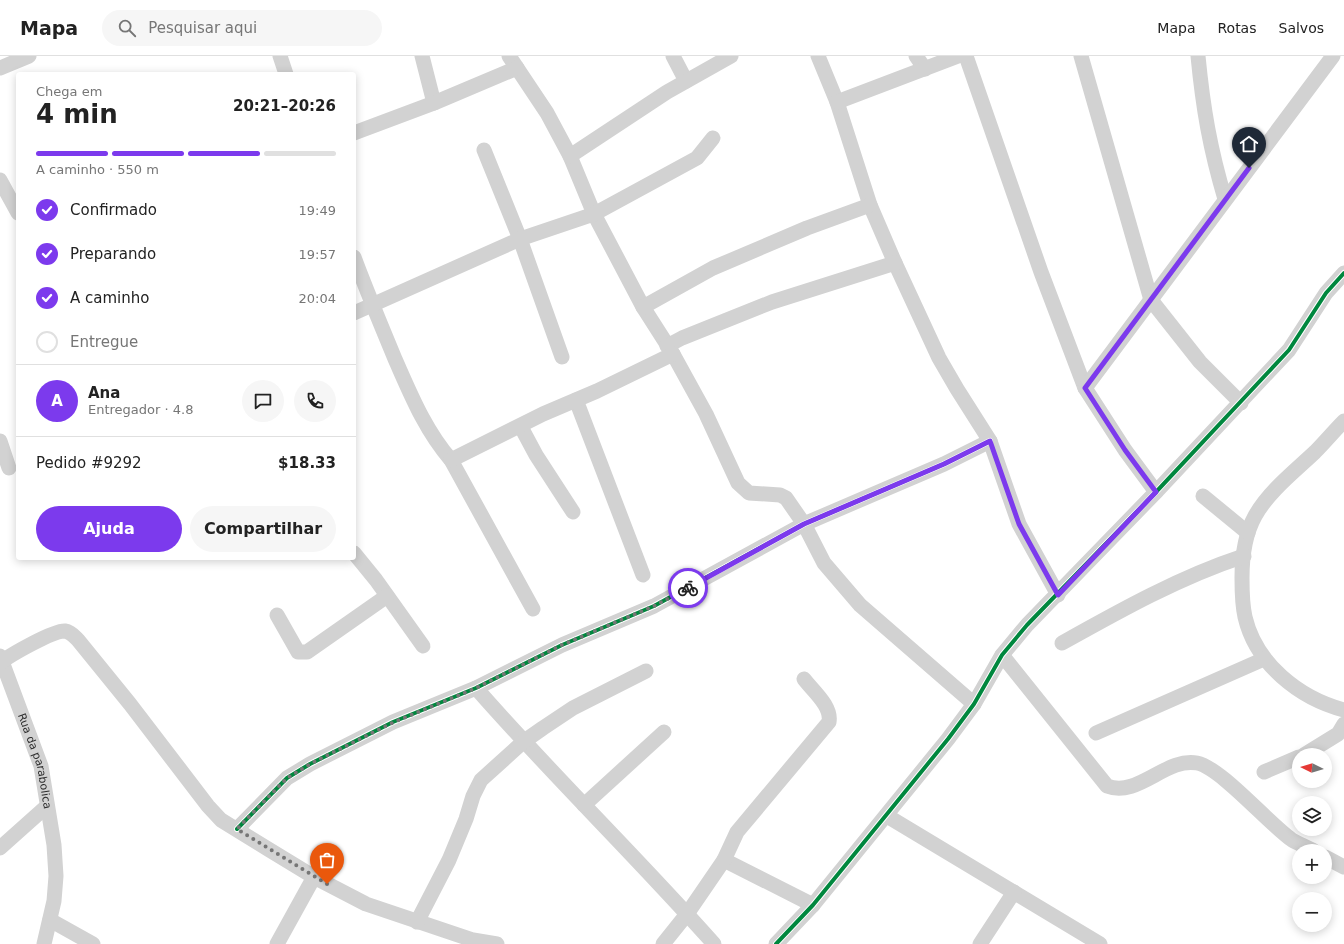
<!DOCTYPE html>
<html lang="pt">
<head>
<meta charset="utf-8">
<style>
  body { margin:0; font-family:"DejaVu Sans",sans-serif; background:#f6f6f6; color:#222; height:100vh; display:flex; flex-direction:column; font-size:15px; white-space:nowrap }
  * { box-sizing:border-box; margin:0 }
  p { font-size:13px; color:#767676 }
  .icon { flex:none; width:22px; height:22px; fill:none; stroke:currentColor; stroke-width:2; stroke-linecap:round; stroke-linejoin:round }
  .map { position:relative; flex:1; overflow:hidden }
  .sheet { position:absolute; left:16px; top:16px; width:340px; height:488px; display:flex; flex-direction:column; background:#fff; border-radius:4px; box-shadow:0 2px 10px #0003 }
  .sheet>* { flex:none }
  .needle { width:26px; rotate:275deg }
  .tools { position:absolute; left:1292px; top:692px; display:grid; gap:8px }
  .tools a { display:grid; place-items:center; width:40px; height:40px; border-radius:50%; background:#fff; box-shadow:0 2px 10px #0003; font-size:20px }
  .pin { position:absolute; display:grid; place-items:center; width:34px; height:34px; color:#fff; margin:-41px -17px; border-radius:50% 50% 50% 0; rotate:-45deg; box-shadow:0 0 4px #0007 }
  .pin .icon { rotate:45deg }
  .courier { position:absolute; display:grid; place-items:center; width:40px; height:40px; margin:-20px; border:3px solid #7c3aed; border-radius:50%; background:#fff; color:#222; box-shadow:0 1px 5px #0007 }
  .summary em { font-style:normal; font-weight:600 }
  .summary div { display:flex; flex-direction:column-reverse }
  .summary { display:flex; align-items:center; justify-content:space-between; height:68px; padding:0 20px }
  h1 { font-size:26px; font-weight:600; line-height:30px }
  .bar { display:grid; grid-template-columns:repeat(4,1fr); gap:6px 4px; align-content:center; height:48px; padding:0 20px }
  .bar i { height:5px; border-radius:3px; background:#e0e0e0 }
  .bar .active { background:#7c3aed }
  .bar p { grid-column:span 4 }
  .line { display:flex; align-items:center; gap:10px; padding:0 20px; border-top:1px solid #e0e0e0 }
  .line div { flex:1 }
  .round { display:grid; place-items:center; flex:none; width:42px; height:42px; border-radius:21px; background:#f6f6f6 }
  ol { padding:0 20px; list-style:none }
  li { display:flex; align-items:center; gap:12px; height:44px }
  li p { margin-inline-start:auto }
  li .icon { padding:4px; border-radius:50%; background:#7c3aed; color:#fff; stroke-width:4 }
  li:last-child { color:#767676 }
  li i { width:22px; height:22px; border:2px solid #e0e0e0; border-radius:50% }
  .cta { display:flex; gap:8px; margin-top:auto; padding:8px 20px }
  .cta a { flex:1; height:46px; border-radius:24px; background:#7c3aed; color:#fff; font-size:16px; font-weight:600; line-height:46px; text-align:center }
  .cta a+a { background:#f6f6f6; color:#222 }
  header { display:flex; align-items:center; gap:24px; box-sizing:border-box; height:56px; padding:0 20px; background:#fff; border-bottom:1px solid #e0e0e0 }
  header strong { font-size:19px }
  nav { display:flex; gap:22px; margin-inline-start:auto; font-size:14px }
  .search { width:280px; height:36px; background:#f6f6f6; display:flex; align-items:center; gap:10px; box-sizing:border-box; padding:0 14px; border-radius:22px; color:#767676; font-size:15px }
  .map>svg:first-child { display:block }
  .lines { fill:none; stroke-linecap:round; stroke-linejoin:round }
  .minor { stroke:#d2d2d2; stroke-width:15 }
  .cycleway-casing { stroke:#fff; stroke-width:6 }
  .cycleway { stroke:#00873e; stroke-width:4 }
  .done { stroke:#767676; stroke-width:4; stroke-dasharray:0 7.2 }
  .route { stroke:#7c3aed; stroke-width:5 }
  .labels { text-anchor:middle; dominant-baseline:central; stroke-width:4; stroke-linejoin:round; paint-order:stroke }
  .street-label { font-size:11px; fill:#2d2d2d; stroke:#fff }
</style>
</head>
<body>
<header>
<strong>Mapa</strong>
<div class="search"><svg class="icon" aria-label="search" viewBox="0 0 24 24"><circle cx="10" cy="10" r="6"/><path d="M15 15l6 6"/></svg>Pesquisar aqui</div>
<nav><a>Mapa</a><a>Rotas</a><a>Salvos</a></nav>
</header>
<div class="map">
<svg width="1344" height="888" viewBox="0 0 1344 888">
  <rect width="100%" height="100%" fill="#fff"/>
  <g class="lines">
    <g class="minor">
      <path d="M 280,0 L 286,18"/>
      <path d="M 422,0 L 434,47"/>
      <path d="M 509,0 L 547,57 L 570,100 L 594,158 L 643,251 L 673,298 L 706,358 L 738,427 L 749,437 L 780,439 L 786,442 L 804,468 L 824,507 L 860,549 L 974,648"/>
      <path d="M 673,0 L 686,25"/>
      <path d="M 818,0 L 837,46 L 870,149 L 895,207 L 939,302 L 957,333 L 990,385 L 1019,468 L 1058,539"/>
      <path d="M 916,0 L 925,13"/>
      <path d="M 966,0 L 1041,216 L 1085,332 L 1125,394 L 1156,436"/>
      <path d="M 1081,0 L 1151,244 L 1200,306 L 1241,347"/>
      <path d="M 1198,0 C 1203,52 1210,93 1225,143"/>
      <path d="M 0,12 L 29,0"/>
      <path d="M 837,46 L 958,0"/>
      <path d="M 354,77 L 434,47 L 517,12"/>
      <path d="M 484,94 L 520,183 L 562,301"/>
      <path d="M 570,100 L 667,36 L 731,0"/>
      <path d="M 0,124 L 18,157"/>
      <path d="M 354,201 C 367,236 381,269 395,303 C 411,339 425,374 451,404 L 533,553"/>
      <path d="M 643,251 L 713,212 L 807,172 L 870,149"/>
      <path d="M 354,257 L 520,183 L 594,158 L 697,102 L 713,82"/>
      <path d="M 667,290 L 682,282 L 772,246 L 895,207"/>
      <path d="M 1085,332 L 1333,0"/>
      <path d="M 576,344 L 643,519"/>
      <path d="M 1344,365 C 1334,375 1325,386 1315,396 C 1295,415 1269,435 1255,460 C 1245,478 1242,501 1242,522 C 1242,535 1242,548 1245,561 C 1256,608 1299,642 1344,654"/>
      <path d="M 521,371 L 536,399 L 573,456"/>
      <path d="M 0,385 L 9,412"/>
      <path d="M 451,404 L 543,358 L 597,335 L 673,298"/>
      <path d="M 1203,440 L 1248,477"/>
      <path d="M 354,497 L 376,524 L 423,590"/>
      <path d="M 277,559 L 298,596 L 307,596 L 387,540"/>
      <path d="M 1062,587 C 1121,554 1180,521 1244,500"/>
      <path d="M 1002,599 L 1107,730 C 1138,742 1166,701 1197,707 C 1221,712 1268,767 1292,784 C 1299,788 1307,791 1314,795"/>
      <path id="s1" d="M 0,600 L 41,710 L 54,789 L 56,820 L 54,845 L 44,888"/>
      <path d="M 0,607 C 10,599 54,574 65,575 C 71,576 74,580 78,584 L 130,648 L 208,750 L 221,764 L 268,793 L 314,821 L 366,848 L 473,884 L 497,888"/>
      <path d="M 476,632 C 553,720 637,801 714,888"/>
      <path d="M 1096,677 L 1264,603"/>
      <path d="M 1304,699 L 1338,678 L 1344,668"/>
      <path d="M 1264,716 L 1299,701"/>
      <path d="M 584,749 L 664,676"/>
      <path d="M 887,760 L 1100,888"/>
      <path d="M 237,773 L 287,722 L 310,708 L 393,666 L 476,632 L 562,589 L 654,550 L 804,468 L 944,408 L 990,385"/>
      <path d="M 0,792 L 47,750"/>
      <path d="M 1325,801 L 1344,811"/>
      <path d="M 724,804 L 813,849"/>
      <path d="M 50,864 L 93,888"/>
      <path d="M 417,866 L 449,804 L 466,763 L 473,740 L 481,724 L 523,686 L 543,672 L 573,652 L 646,615"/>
      <path d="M 277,888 L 314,821"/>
      <path d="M 663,888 L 687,858 L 724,804 L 737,776 L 829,666 C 832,650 813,635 804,623"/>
      <path d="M 776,888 L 813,849 L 948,683 L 974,648 L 1002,599 L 1027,569 L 1156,436 L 1289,294 L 1326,237 L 1344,217"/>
      <path d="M 980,888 L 1014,836"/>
    </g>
    <g class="cycleway-casing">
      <path id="cycleway" d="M 237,773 L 287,722 L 310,708 L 393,666 L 476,632 L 562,589 L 654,550 L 804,468 L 944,408 L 990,385
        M 776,888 L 813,849 L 948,683 L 974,648 L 1002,599 L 1027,569 L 1156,436 L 1289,294 L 1326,237 L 1344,217"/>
    </g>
    <use href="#cycleway" class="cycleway"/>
  </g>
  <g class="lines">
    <path class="done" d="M 327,828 L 237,773 L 287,722 L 310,708 L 394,666 L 476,632 L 562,589 L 654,550 L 688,532"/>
    <path class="route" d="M 688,532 L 804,468 L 944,408 L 990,385 L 1019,468 L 1058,539 L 1156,436 L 1125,394 L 1085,332 L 1249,112"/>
  </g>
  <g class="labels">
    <g class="street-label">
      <text stroke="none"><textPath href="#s1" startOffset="111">Rua da parabolica</textPath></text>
    </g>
  </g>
</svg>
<div class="tools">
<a><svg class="needle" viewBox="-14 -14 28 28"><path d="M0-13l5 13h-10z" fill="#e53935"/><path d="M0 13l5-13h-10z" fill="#767676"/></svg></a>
<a><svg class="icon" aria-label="layers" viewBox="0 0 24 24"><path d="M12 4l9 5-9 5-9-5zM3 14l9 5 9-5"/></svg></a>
<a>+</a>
<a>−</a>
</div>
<div class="pin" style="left:327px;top:828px;background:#ea580c"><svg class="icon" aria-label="bag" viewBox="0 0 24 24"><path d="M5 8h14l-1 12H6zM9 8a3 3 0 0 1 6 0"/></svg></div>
<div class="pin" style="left:1249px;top:112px;background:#1f2937"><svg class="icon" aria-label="home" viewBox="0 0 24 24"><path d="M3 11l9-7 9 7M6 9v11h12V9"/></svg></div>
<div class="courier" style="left:688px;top:532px"><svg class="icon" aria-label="bike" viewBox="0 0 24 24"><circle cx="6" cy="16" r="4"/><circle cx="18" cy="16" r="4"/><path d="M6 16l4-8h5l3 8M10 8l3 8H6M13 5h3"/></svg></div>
<section class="sheet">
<div class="summary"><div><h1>4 min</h1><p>Chega em</p></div><em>20:21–20:26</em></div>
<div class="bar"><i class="active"></i><i class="active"></i><i class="active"></i><i></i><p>A caminho · 550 m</p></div>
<ol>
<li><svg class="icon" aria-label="check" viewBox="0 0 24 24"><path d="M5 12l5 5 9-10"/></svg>Confirmado<p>19:49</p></li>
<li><svg class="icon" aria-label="check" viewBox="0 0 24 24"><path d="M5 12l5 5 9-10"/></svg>Preparando<p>19:57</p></li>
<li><svg class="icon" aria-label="check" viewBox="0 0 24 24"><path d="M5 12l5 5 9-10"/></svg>A caminho<p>20:04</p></li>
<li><i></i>Entregue</li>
</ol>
<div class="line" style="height:72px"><b class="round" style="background:#7c3aed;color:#fff">A</b><div><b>Ana</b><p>Entregador · 4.8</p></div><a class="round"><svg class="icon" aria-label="chat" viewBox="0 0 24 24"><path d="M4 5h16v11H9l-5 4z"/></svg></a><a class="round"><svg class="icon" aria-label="phone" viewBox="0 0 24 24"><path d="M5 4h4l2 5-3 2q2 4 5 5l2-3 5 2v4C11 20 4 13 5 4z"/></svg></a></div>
<div class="line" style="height:52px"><div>Pedido #9292</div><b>$18.33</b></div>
<div class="cta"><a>Ajuda</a><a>Compartilhar</a></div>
</section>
</div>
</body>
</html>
